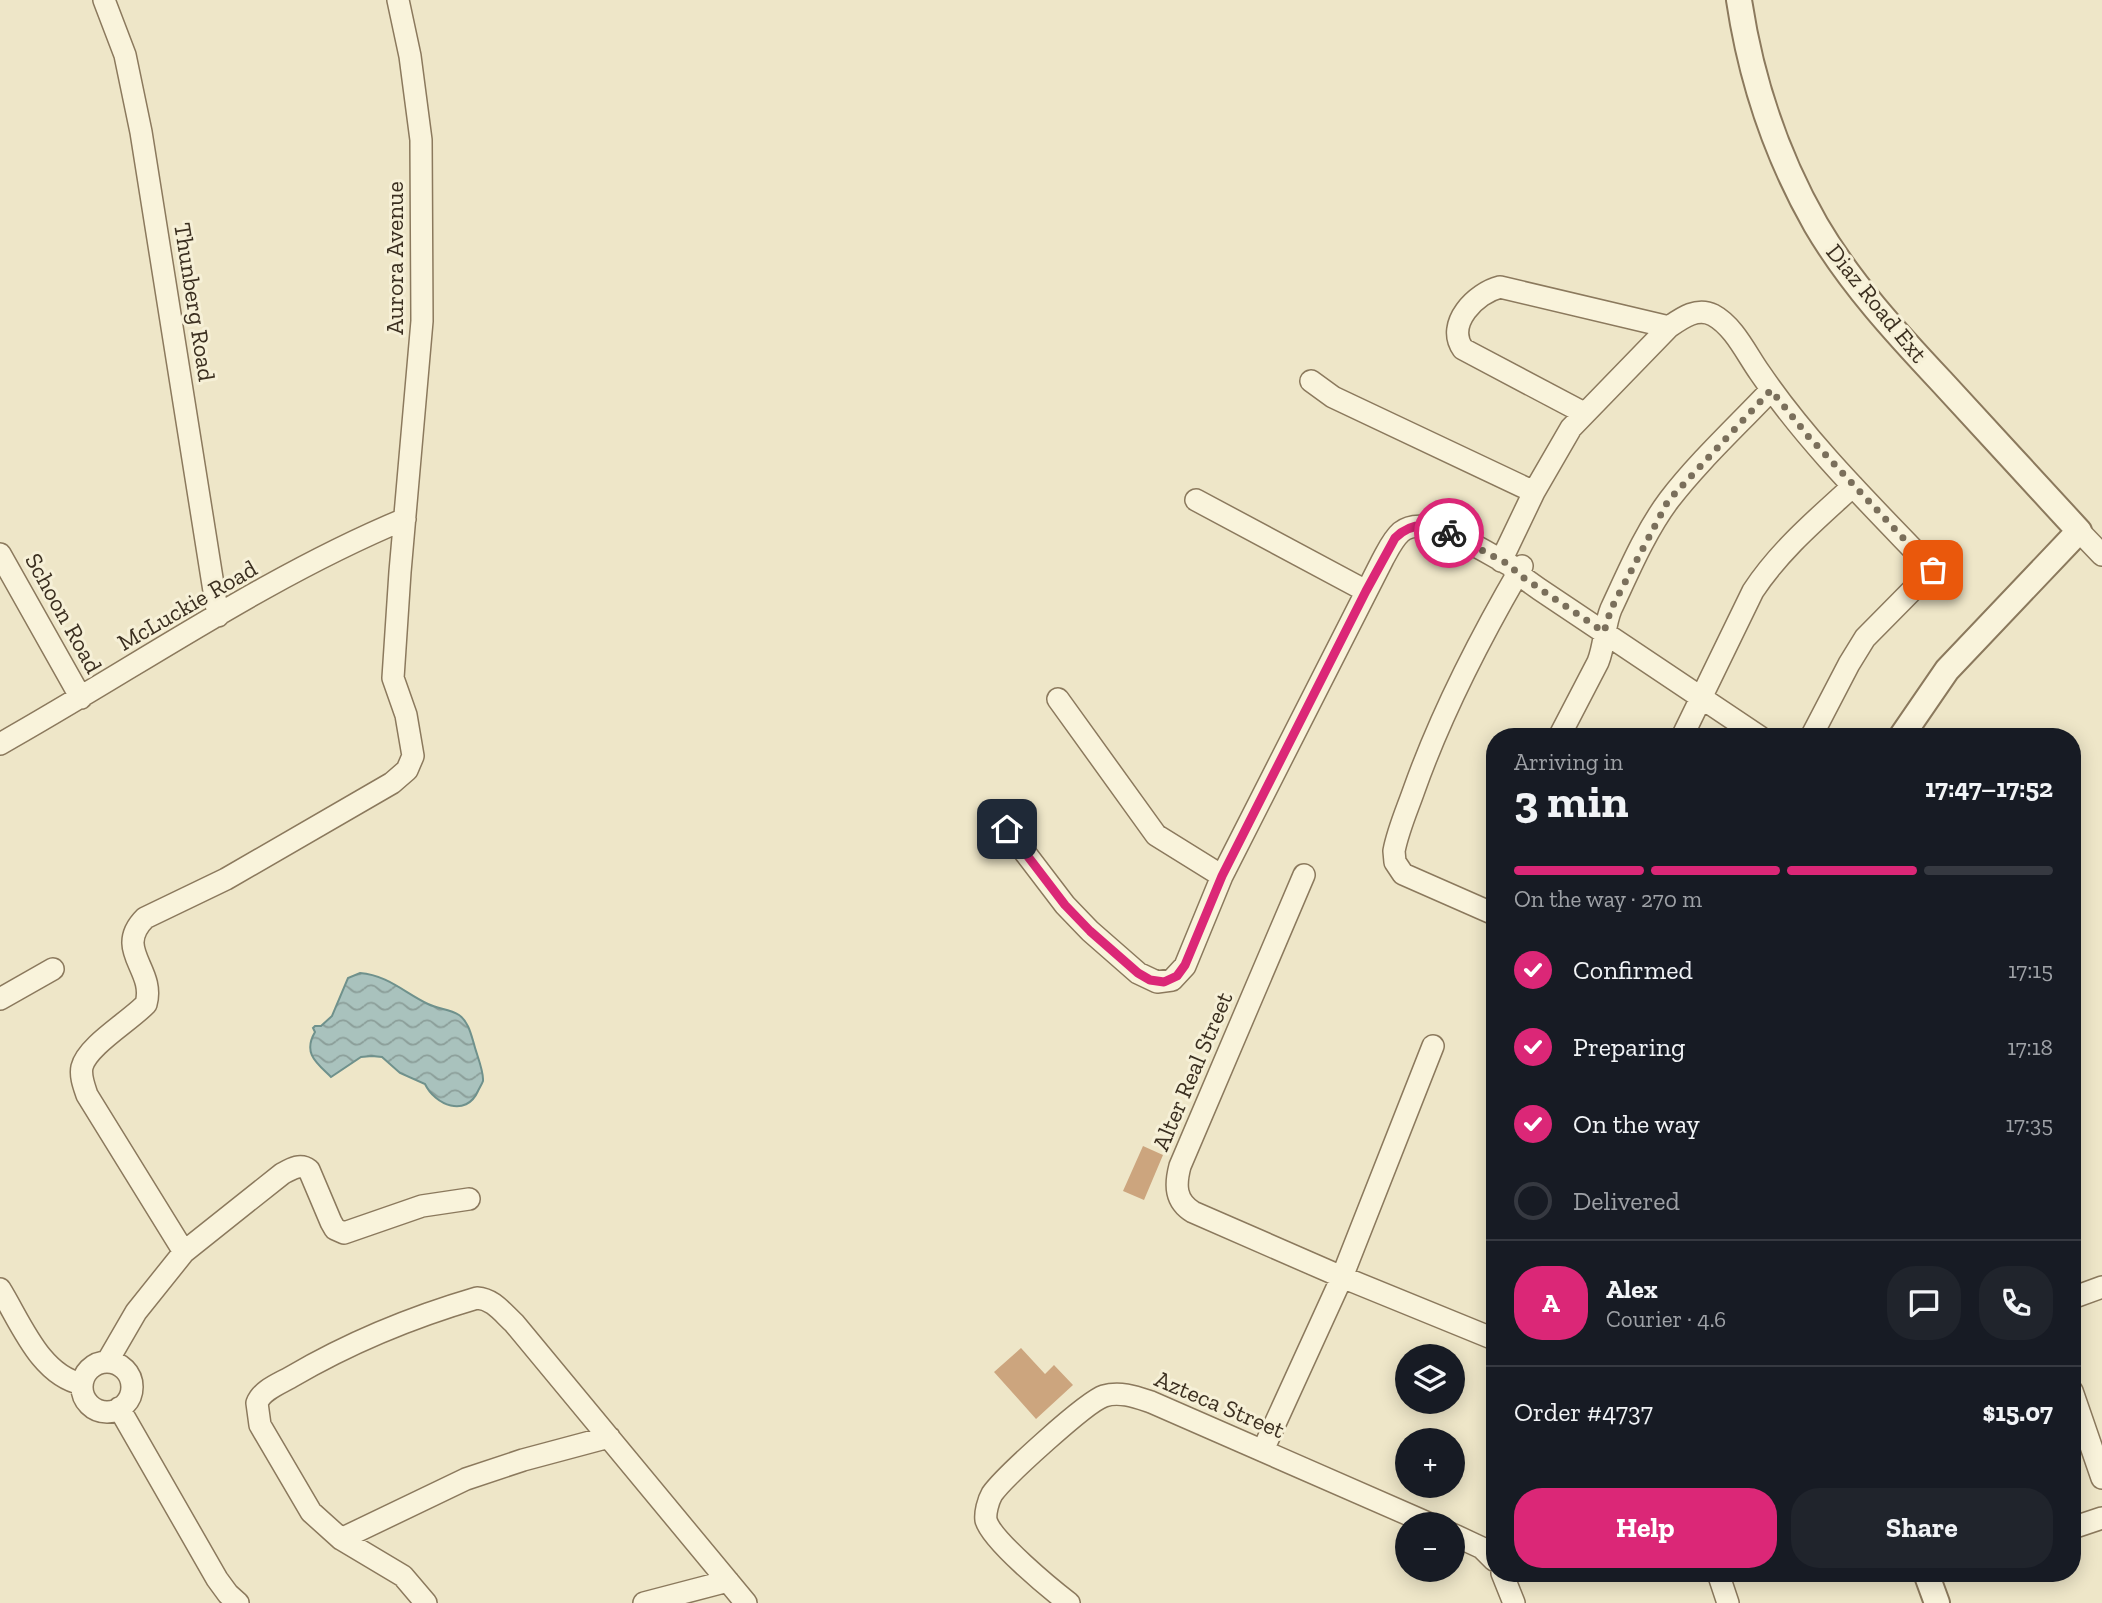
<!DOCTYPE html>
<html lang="en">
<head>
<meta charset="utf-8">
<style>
  body { margin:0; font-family:"Zilla Slab",serif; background:#20242c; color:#f1f3f6; height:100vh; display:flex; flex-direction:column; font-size:26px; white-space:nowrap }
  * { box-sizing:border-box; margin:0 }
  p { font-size:23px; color:#9ea1a6 }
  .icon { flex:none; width:38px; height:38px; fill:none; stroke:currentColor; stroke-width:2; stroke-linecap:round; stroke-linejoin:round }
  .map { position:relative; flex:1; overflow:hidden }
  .panel { position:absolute; left:1486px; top:728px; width:595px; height:854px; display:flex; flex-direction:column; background:#171b24; border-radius:28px; box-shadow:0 4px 18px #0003 }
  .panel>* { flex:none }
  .tools { position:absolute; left:1395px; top:1344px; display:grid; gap:14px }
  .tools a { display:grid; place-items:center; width:70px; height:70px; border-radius:50%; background:#171b24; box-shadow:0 4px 18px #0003; font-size:35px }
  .pin { position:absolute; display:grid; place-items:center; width:60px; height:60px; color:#fff; margin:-30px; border-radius:14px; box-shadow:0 4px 10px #0006 }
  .courier { position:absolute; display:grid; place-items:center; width:70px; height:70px; margin:-35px; border:5px solid #db2777; border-radius:50%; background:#fff; color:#222; box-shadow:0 2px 9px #0007 }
  .headline em { font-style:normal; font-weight:800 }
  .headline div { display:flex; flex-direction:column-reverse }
  .headline { display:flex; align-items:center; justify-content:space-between; height:119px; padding:0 28px }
  h1 { font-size:46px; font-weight:800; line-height:52px }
  .bar { display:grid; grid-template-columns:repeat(4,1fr); gap:10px 7px; align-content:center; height:84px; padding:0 28px }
  .bar i { height:9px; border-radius:5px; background:#363941 }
  .bar .active { background:#db2777 }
  .bar p { grid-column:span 4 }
  .line { display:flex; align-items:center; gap:18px; padding:0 28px; border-top:2px solid #363941 }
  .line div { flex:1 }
  .round { display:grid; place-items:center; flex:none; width:74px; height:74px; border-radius:28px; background:#20242c }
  ol { padding:0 28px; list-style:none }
  li { display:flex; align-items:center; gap:21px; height:77px }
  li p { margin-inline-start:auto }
  li .icon { padding:7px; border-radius:50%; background:#db2777; color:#fff; stroke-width:4 }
  li:last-child { color:#9ea1a6 }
  li i { width:38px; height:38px; border:4px solid #363941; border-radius:50% }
  .button { display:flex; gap:14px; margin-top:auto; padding:14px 28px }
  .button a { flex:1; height:80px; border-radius:28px; background:#db2777; color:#fff; font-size:28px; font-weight:800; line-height:80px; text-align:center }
  .button a+a { background:#20242c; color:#f1f3f6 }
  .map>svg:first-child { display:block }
  .water { fill:url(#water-waves); stroke:#6f918c; stroke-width:2 }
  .building { fill:#cca57e }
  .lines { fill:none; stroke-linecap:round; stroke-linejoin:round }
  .minor-casing { stroke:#8b795d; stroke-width:24 }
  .tertiary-casing { stroke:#8b795d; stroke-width:28 }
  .minor { stroke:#f9f3db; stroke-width:21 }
  .tertiary { stroke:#f9f3db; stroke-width:24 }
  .done { stroke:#7a6f5b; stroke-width:7; stroke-dasharray:0 12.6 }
  .route { stroke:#db2777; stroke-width:9 }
  .labels { text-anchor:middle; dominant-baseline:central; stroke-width:6; stroke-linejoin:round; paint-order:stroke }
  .street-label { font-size:24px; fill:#3b2f20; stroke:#f6f0d7 }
</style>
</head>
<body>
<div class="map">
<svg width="2102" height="1603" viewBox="0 0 2102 1603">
  <defs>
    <pattern id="water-waves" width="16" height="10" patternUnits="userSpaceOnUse" patternTransform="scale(1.75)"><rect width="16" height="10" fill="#a9c2bd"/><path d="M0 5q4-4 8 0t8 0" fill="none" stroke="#8b9e99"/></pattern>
  </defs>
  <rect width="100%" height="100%" fill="#eee6c8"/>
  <path class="water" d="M 360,973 C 387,975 405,993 428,1004 C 438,1009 450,1009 459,1015 C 468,1021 471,1034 474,1044 C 476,1053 484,1071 483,1081 C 482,1084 480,1087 478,1091 C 466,1118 435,1105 425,1084 L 400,1073 L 382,1057 L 372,1056 L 361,1057 L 331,1077 C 318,1064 302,1054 315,1032 L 313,1028 L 315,1026 L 321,1026 L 332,1016 L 348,978 Z"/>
  <path class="building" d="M 1143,1146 L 1163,1155 L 1144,1200 L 1123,1191 Z
    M 1021,1348 L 1045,1374 L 1054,1365 L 1073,1385 L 1036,1419 L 994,1372 Z"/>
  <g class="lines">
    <g class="minor-casing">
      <path id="minor" d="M 104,0 L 125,55 L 141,132 L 218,616
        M 1311,381 L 1333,397 L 1534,492
        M 1584,413 L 1463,349 C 1445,324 1476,293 1500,287 L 1669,327
        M 1196,500 L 1366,591
        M 2079,531 L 2102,555
        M 0,554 L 81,698
        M 1501,561 L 1534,492 L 1571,428 L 1669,327 C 1682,318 1697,307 1713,315 C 1734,326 1747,355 1760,373 C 1809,445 1873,507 1933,570
        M 1058,699 L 1156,835 L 1222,876
        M 1559,737 L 1598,662 C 1605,644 1604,626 1611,609 C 1628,573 1645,532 1669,500 C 1699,461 1737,426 1771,390
        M 1682,737 L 1753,591 C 1780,550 1817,519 1853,486
        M 1811,737 L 1849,664 L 1865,638 L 1949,553
        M 0,744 C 132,670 265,577 405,519
        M 1007,829 L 1065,905 L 1090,931 L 1138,973 L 1157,982 L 1172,980 L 1185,966 L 1222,876 L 1383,559 C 1388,550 1393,539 1401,532 C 1427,511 1484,552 1510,565 L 1518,574 L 1539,589 L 1760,737
        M 1304,875 L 1180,1166 C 1175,1185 1175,1201 1193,1212 L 1342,1277 L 1494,1339
        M 1494,914 L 1403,874 L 1395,862 L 1394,851 C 1398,830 1407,810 1414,790 C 1442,711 1480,638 1522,566
        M 0,999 L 53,969
        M 184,1252 L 87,1095 C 84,1086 80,1076 82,1067 C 87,1046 130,1021 146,1004 C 156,969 113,950 145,918 L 226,879 L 392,783 L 407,770 L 413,756 L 406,715 L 393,678 L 400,572 L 422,321 L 421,140 L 410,56 L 398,0
        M 0,1289 C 21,1323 40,1375 82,1384
        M 2072,1298 L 2102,1287
        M 107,1362 L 136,1312 L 184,1252 L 282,1174 C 291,1169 300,1163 309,1170 L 331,1222 L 335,1229 L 344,1233 L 422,1206 L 469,1199
        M82 1387a25 25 0 1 1 50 0a25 25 0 1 1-50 0Z
        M 2072,1391 L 2102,1478
        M 119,1408 L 217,1579 L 228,1594 L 238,1603
        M 1263,1450 L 1342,1277 L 1433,1046
        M 2072,1528 L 2102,1518
        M 1452,1534 L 1482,1548 L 1494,1560
        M 341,1539 L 466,1479 L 523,1460 L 609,1437
        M 1502,1573 L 1514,1603
        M 1718,1573 L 1728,1603
        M 426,1603 L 403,1576 L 341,1539 L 311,1512 L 260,1425 L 257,1403 C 262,1390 279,1384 291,1377 C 349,1343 412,1317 477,1298 C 493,1299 502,1312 514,1323 L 746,1603
        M 644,1603 L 728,1581
        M 1069,1603 C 1052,1590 991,1540 986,1520 C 985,1513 988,1501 992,1494 C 1004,1477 1086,1402 1104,1396 C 1120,1391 1136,1397 1151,1402 L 1430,1524"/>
    </g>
    <g class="tertiary-casing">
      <path id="tertiary" d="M 1739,0 C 1751,80 1776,155 1816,225 C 1850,283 1896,333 1942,382 C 1988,432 2033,481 2079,531 L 1947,670 L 1901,737
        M 1926,1573 L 1937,1603"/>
    </g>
    <use href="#minor" class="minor"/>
    <use href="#tertiary" class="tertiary"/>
  </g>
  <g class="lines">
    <path class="done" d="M 1449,533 L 1510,565 L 1518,574 L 1604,632 L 1611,609 L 1668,501 L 1771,390 L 1808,436 L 1933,570"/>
    <path class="route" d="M 1007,829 L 1065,905 L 1090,931 L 1138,973 L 1150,980 L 1164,982 L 1177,976 L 1185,965 L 1222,876 L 1366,591 L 1395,538 C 1411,522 1430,523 1449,533"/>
  </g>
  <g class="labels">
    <g class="street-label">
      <text transform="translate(394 258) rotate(-90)">Aurora Avenue</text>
      <text transform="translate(195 302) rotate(81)">Thunberg Road</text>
      <text transform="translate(1877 303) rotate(51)">Diaz Road Ext</text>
      <text transform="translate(187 605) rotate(-30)">McLuckie Road</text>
      <text transform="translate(64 613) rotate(61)">Schoon Road</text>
      <text transform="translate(1192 1071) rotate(-67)">Alter Real Street</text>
      <text transform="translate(1220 1404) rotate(23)">Azteca Street</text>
    </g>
  </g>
</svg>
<div class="tools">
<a><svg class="icon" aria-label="layers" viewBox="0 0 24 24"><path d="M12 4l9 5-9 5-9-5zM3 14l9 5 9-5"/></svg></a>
<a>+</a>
<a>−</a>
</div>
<div class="pin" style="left:1933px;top:570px;background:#ea580c"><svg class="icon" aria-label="bag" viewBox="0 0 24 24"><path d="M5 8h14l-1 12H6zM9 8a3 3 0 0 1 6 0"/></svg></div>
<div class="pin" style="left:1007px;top:829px;background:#1f2937"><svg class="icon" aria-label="home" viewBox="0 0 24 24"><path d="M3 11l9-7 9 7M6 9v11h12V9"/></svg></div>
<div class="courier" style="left:1449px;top:533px"><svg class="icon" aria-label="bike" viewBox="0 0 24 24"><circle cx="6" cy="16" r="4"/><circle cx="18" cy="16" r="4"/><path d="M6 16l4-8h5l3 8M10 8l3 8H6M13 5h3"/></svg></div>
<section class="panel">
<div class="headline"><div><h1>3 min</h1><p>Arriving in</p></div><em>17:47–17:52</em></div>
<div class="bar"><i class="active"></i><i class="active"></i><i class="active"></i><i></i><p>On the way · 270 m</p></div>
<ol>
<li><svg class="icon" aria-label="check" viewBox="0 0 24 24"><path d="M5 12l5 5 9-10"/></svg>Confirmed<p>17:15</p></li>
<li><svg class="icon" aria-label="check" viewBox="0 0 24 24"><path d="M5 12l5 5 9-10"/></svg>Preparing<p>17:18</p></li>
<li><svg class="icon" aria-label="check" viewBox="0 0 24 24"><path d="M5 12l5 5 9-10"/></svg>On the way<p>17:35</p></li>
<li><i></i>Delivered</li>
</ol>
<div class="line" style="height:126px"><b class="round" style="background:#db2777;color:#fff">A</b><div><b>Alex</b><p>Courier · 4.6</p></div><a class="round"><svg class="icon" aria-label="chat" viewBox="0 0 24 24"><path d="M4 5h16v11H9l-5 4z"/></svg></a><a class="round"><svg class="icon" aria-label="phone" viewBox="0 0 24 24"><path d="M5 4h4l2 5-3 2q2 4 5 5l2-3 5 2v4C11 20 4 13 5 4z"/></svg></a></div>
<div class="line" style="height:91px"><div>Order #4737</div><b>$15.07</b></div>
<div class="button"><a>Help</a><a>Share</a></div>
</section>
</div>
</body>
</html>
